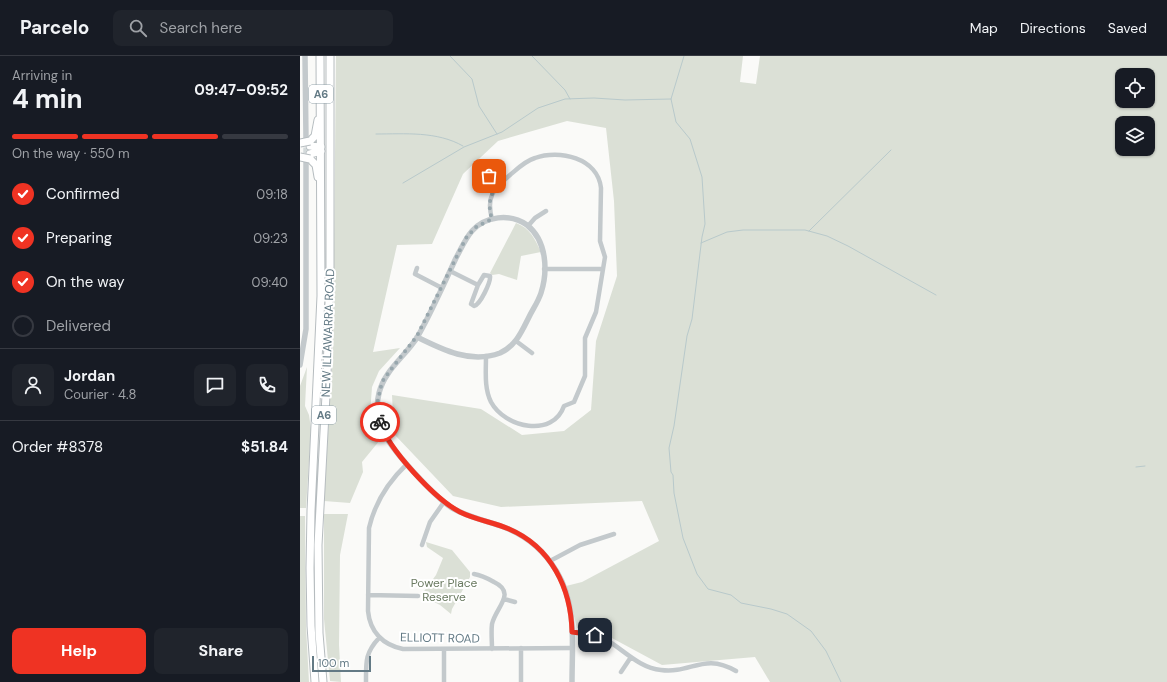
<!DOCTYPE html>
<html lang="en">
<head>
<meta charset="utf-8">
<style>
  body { margin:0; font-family:"DM Sans",sans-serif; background:#20242c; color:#f1f3f6; height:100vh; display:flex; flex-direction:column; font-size:15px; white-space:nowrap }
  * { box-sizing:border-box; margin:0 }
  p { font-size:13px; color:#9ea1a6 }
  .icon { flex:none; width:22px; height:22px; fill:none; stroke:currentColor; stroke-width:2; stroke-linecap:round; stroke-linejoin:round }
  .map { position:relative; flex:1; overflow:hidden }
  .panel { display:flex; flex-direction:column; background:#171b24; width:300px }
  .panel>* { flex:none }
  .tools { position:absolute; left:815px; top:12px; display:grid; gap:8px }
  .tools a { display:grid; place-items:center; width:40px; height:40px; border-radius:8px; background:#171b24; box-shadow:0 1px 3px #0004; font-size:20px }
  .scale { position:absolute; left:12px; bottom:10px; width:59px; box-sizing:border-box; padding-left:4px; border:2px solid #637a85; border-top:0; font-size:11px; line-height:14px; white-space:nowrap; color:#637a85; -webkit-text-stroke:3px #fff; paint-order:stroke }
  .pin { position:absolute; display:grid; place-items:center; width:34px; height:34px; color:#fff; margin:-17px; border-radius:8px; box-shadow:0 2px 6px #0006 }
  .courier { position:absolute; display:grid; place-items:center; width:40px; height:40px; margin:-20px; border:3px solid #ef3323; border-radius:50%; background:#fff; color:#222; box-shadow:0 1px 5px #0007 }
  .summary em { font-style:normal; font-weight:700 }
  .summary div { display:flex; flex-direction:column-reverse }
  .summary { display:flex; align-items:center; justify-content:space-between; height:68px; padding:0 12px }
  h1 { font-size:26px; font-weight:700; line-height:30px }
  .bar { display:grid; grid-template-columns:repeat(4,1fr); gap:6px 4px; align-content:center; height:48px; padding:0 12px }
  .bar i { height:5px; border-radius:3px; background:#363941 }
  .bar .active { background:#ef3323 }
  .bar p { grid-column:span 4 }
  .line { display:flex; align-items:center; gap:10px; padding:0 12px; border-top:1px solid #363941 }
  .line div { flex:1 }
  .round { display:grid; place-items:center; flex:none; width:42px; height:42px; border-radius:8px; background:#20242c }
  ol { padding:0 12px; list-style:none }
  li { display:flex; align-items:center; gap:12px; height:44px }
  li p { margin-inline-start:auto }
  li .icon { padding:4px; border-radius:50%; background:#ef3323; color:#fff; stroke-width:4 }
  li:last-child { color:#9ea1a6 }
  li i { width:22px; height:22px; border:2px solid #363941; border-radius:50% }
  .primary-button { display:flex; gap:8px; margin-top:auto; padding:8px 12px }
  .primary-button a { flex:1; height:46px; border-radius:8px; background:#ef3323; color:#fff; font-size:16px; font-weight:700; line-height:46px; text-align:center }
  .primary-button a+a { background:#20242c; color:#f1f3f6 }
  header { display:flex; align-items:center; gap:24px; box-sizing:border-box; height:56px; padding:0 20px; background:#171b24; border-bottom:1px solid #363941 }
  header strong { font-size:19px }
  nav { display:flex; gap:22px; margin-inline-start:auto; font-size:14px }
  .search { width:280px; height:36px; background:#20242c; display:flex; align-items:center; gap:10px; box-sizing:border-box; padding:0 14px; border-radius:8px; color:#9ea1a6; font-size:15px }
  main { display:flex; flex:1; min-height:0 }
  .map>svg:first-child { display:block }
  .green { fill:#dbe0d6; fill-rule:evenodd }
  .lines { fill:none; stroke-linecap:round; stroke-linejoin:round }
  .stream { stroke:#b8c9cb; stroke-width:1 }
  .tertiary-tunnel { stroke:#d4dadb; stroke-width:5.5; stroke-dasharray:5.5 3; stroke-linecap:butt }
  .primary-casing { stroke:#b6bdc0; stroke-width:9 }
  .trunk-casing { stroke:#b6bcbf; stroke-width:9 }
  .minor { stroke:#c3c9cc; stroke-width:4.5 }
  .tertiary { stroke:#c3c9cc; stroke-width:5.5 }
  .primary { stroke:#fff; stroke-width:7 }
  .trunk { stroke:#fff; stroke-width:7 }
  .primary-bridge-casing { stroke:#b6bdc0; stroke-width:9; stroke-linecap:butt }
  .primary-bridge { stroke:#fff; stroke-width:7 }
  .done { stroke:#98a7ad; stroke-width:4; stroke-dasharray:0 7.2 }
  .route { stroke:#ef3323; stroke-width:5 }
  .labels { text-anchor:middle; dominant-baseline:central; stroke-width:4; stroke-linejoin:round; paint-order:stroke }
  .shield { fill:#fff; stroke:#92a2aa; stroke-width:1 }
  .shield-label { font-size:11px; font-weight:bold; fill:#637a85 }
  .street-label { font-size:12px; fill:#637a85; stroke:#fff }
  .park-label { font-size:12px; fill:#6b7b62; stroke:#fff }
</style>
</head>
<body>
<header>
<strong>Parcelo</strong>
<div class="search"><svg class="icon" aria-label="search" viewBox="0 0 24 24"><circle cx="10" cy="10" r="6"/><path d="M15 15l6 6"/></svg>Search here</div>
<nav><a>Map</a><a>Directions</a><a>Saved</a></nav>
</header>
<main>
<section class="panel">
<div class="summary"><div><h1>4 min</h1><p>Arriving in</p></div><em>09:47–09:52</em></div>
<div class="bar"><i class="active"></i><i class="active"></i><i class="active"></i><i></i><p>On the way · 550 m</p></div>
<ol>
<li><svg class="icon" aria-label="check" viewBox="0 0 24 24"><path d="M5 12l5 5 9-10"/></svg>Confirmed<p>09:18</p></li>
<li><svg class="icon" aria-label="check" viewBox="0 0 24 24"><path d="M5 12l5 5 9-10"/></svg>Preparing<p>09:23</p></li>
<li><svg class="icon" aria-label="check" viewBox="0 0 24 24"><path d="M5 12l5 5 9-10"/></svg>On the way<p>09:40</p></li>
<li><i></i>Delivered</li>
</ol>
<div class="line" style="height:72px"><a class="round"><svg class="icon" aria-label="person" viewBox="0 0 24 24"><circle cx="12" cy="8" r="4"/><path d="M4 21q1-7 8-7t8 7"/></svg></a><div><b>Jordan</b><p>Courier · 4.8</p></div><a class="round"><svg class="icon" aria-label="chat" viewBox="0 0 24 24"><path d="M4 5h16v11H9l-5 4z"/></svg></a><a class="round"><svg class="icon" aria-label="phone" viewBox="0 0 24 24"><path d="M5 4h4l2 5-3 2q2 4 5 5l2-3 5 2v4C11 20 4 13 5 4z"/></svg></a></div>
<div class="line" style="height:52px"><div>Order #8378</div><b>$51.84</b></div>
<div class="primary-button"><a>Help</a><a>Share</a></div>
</section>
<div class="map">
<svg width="867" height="626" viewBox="0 0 867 626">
  <rect width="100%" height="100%" fill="#fafaf8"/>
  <path class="green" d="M 36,0 L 443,0 L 440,26 L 456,28 L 460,0 L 867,0 L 867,626 L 470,626 L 455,601 L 362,609 L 297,574 L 277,572 L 266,530 L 282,526 L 359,485 L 342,445 L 201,451 L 153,440 L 94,378 L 92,339 L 181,353 L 222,379 L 264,375 L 291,354 L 296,285 L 317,220 L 314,145 L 306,72 L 267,65 L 198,85 L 163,118 L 132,188 L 97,189 L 73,296 L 100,292 L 79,315 L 72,331 L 70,358 L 72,371 L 80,384 L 62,406 L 63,416 L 50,447 L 24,445 L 33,294 ZM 822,19 L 848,19 L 848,45 L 822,45 ZM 822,67 L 848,67 L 848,93 L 822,93 Z
    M 216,167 C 230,172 235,183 241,196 L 221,200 L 217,224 L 199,218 L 192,219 L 190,217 Z
    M 7,311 L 5,350 L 9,359 L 11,373 L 6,452 L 0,452 L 0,330 Z
    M 24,458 L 48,458 L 40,499 L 39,589 L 41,626 L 30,625 L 24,563 Z
    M 0,460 L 5,460 L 6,571 L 9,626 L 0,626 Z
    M 126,486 L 152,494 L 170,516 L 170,521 L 152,553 L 151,558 L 140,549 L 122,540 L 122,538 L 136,519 L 143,502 L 127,491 Z"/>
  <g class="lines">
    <path class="stream" d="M 150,0 L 172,23 L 179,50 L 197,78
      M 232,0 L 265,34 L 270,43
      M 384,0 L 371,43 L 376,66 L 390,83 L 402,121 L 405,168 L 402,181 L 392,263 L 387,280 L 374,370 L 369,392 L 371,416 L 373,419 L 374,437 L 383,482 L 397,518 L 408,533 L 431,539 L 441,547 L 471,553 L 487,558 L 511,575 L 526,595 L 541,626
      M 76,78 C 105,78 137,75 163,90
      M 103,127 L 164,91 L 202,76 L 238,52 L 265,43 L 294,42 L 325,44 L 371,43
      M 509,175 L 591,94
      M 401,187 L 427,176 L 443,174 L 505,174 L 527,180 L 548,190 L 636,239
      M 836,411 L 845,410"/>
    <path class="tertiary-tunnel" d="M 6,83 L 6,105"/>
    <g class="primary-casing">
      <path id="primary" d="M 10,85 L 15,80 L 18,64
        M 10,90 L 21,91
        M 10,98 L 21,95
        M 10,103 L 16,109 L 18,121"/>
    </g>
    <g class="trunk-casing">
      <path id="trunk" d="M 15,626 L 11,570 L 10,512 L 11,455 L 21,240 L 20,0
        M 23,626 L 19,577 L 18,489 L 27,320 L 30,211 L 30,0"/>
    </g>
    <path class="minor" d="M 176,114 L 186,117 L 197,130
      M 228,170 L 235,162 L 246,155
      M 117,212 L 115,218 L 142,232
      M 244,213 L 303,213
      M 150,215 L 178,229 L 184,219 L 190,220 C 191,226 180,249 174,250 L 171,248 L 178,229
      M 216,285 L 232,297
      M 186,300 C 186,315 184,332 191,346 C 205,372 253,382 264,350 L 274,346 L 285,320 L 285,282 L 296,256 L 305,201 L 300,185 L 301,132 C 298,102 259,93 235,102 C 225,105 217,113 210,119 C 193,133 186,141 192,163
      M 107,408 C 88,426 75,446 69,472 L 68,555 C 70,576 83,589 103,593 L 272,592
      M 122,489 L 130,466 L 144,446
      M 250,505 L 280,489 L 314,478
      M 174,518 C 181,519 187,522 194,526 C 217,537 196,551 192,568 C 191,576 192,585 192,593
      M 68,539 L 118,540
      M 204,543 L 215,546
      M 272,576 C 283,577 294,578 305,583 C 323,593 339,612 361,614 C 391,618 404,596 436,615
      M 221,592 L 221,626
      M 144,593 L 144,626
      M 321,616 L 331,601
      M 66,626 C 66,606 65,597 79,582"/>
    <path class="tertiary" d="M 5,0 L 6,83
      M 117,281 C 143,294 171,308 200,297 C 216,290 222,275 229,261 C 233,253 238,246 241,237 C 248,215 247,185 227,169 C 210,157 185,160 172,175 C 165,183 161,193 156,202 C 144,228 132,255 118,280 C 106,300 85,313 79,337 C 76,349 78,363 83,375 C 90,393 135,441 152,452 C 168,461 184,464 201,470 C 224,478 244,494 257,516 C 277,549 272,589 272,626
      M 0,309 L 6,273 L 6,106"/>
    <use href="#primary" class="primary"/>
    <use href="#trunk" class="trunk"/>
    <g class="primary-bridge-casing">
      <path id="primary-bridge" d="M 0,87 L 10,85
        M 0,101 L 10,103"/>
    </g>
    <use href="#primary-bridge" class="primary-bridge"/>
  </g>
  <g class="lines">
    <path class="done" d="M 80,366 L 77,348 L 82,326 L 89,316 L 117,280 L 166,182 L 176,171 L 192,163 C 188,151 189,140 197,130 L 189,120"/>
    <path class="route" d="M 80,366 C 88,393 135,443 160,456 C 176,464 193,466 209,473 C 251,491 271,532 272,576 L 295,579"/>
  </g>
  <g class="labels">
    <g class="shield">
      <rect x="9" y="29" width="24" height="18" rx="3"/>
      <rect x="12" y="350" width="24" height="18" rx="3"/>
    </g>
    <g class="shield-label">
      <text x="21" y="38">A6</text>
      <text x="24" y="359">A6</text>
    </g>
    <g class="street-label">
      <text transform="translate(28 277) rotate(-88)">NEW ILLAWARRA ROAD</text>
      <text transform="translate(140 582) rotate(1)">ELLIOTT ROAD</text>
    </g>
    <g class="park-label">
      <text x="144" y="527">Power Place<tspan x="144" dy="14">Reserve</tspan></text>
    </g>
  </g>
</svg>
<div class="tools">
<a><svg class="icon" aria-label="locate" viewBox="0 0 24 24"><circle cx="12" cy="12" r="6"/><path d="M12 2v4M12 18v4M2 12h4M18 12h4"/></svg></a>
<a><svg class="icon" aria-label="layers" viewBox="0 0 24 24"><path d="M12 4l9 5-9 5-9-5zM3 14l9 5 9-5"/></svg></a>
</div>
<div class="scale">100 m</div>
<div class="pin" style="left:189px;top:120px;background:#ea580c"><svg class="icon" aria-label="bag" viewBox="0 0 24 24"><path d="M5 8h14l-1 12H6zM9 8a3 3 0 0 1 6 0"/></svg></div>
<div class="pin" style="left:295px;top:579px;background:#1f2937"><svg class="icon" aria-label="home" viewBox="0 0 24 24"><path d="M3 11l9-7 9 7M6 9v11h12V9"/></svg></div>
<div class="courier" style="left:80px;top:366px"><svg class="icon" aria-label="bike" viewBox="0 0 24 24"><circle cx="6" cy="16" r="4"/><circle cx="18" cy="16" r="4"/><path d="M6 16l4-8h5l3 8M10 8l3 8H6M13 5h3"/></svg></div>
</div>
</main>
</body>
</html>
